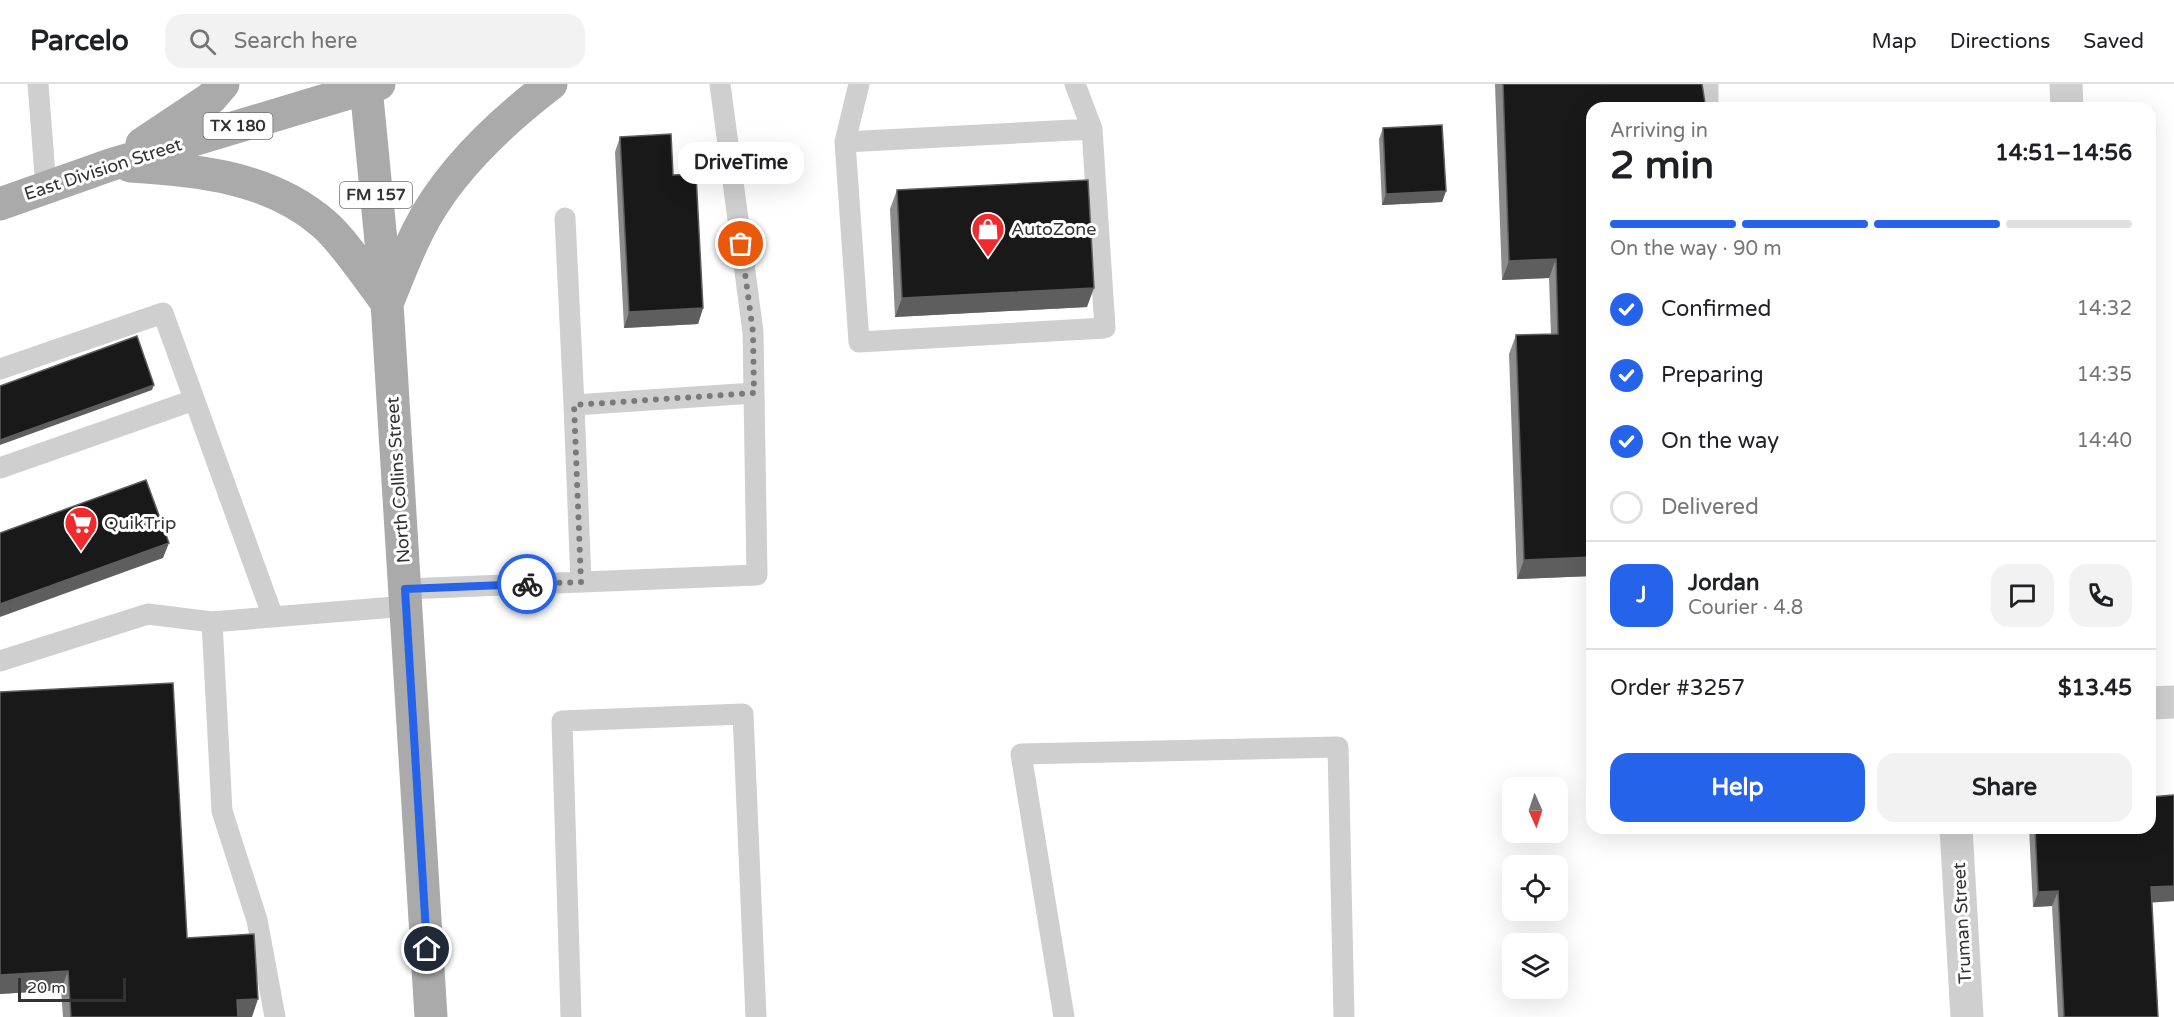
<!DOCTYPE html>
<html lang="en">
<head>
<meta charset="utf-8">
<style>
  body { margin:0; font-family:"Varela Round",sans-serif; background:#f2f2f2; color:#202124; height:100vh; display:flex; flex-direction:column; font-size:22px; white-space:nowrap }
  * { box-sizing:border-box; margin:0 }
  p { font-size:20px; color:#757577 }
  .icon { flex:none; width:33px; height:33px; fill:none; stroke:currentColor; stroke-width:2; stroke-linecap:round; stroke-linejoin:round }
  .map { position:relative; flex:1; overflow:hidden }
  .drawer { position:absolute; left:1586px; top:18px; width:570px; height:732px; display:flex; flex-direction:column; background:#fff; border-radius:18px; box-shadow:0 6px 24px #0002 }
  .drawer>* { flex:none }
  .needle { width:39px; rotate:177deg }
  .controls { position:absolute; left:1502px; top:693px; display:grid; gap:12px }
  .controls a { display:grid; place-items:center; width:66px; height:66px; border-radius:12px; background:#fff; box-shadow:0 6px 24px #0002; font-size:30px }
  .scale { position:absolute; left:18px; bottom:15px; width:108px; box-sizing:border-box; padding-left:6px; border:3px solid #323232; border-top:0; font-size:16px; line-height:21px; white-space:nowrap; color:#323232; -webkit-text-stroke:4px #fff; paint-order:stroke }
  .pin { position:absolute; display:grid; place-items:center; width:51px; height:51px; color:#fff; margin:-26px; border:3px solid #fff; border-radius:50%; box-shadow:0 2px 6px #0007 }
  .courier { position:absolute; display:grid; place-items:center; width:60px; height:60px; margin:-30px; border:4px solid #2563eb; border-radius:50%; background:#fff; color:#222; box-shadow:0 2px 8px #0007 }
  .bubble { position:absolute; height:42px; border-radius:18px; background:#fff; box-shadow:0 6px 24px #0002; font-size:20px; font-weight:800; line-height:42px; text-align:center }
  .summary em { font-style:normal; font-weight:800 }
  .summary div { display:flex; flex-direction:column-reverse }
  .summary { display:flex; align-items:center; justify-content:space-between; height:102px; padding:0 24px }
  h1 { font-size:39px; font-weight:800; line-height:45px }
  .bar { display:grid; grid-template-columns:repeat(4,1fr); gap:9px 6px; align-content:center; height:72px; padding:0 24px }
  .bar i { height:8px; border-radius:4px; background:#e0e0e0 }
  .bar .on { background:#2563eb }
  .bar p { grid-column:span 4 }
  .line { display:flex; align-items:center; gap:15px; padding:0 24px; border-top:2px solid #e0e0e0 }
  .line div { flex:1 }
  .round { display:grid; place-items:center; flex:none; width:63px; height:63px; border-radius:18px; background:#f2f2f2 }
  ol { padding:0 24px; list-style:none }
  li { display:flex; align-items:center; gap:18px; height:66px }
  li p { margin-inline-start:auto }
  li .icon { padding:6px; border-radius:50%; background:#2563eb; color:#fff; stroke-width:4 }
  li:last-child { color:#757577 }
  li i { width:33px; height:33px; border:3px solid #e0e0e0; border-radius:50% }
  .primary-button { display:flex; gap:12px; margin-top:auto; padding:12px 24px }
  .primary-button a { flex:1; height:69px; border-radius:18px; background:#2563eb; color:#fff; font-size:24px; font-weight:800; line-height:69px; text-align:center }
  .primary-button a+a { background:#f2f2f2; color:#202124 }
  header { display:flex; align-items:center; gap:36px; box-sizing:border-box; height:84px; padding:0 30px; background:#fff; border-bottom:2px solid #e0e0e0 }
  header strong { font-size:28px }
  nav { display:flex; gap:33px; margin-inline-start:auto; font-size:21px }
  .search { width:420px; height:54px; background:#f2f2f2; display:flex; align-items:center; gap:15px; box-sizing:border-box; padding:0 21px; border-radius:18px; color:#757577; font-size:22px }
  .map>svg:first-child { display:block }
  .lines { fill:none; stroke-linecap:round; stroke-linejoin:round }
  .lane { stroke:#cfcfcf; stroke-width:21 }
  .street { stroke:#cfcfcf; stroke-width:33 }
  .primary { stroke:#aaa; stroke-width:33 }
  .wall { fill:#8c8c8c }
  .shaded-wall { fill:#5e5e5e }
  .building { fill:#191919; stroke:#5e5e5e; stroke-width:1.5 }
  .done { stroke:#7a7a7a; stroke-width:6; stroke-dasharray:0 10.8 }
  .route { stroke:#2563eb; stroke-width:8 }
  .labels { text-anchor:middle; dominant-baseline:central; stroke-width:6; stroke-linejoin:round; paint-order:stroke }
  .shield { fill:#fff; stroke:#707070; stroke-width:1.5 }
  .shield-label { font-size:16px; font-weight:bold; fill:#323232 }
  .street-label { font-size:18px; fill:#323232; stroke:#fff }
  .poi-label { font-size:18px; fill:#323232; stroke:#fff; text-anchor:start }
</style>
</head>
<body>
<header>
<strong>Parcelo</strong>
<div class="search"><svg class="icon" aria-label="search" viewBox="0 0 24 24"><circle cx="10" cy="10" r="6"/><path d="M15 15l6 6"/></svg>Search here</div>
<nav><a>Map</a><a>Directions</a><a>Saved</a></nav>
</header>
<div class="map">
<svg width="2174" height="933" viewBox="0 0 2174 933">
  <rect width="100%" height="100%" fill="#fff"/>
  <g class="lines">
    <path class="lane" d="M 38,0 L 46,104
      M 859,0 L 845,58 L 1092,45 L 1075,0
      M 1708,0 L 1708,24
      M 845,58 L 859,258 L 1105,244 L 1092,45
      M 565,134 L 574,321
      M 0,285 L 163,229 L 273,533
      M 0,384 L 194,316
      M 581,498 L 574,321 L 754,309
      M 406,505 L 757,491 L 753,248 L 720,0
      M 212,538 L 222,727 L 257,836 L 275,933
      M 0,577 L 148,530 L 212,538 L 407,522
      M 571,933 L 562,637 L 743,630 L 756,933
      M 1064,933 L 1021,670 L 1338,663 L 1344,933"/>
    <path class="street" d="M 2066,0 L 2067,24
      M 2150,619 L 2174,618
      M 1956,744 L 1967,933"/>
    <path class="primary" d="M 366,3 L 387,219 L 431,933
      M 142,60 L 211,14 L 223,0
      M 130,82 C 198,86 270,93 324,140 C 344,157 370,197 387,219
      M 0,120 L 110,81 L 379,0
      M 388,217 C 398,193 407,168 419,145 C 448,87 500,39 551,0"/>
  </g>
  <path class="wall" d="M 1495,0 L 1702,0 L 1705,19 L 1703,24 L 1592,24 L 1592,492 L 1517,495 L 1509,270 L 1516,251 L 1551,250 L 1549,194 L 1502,196 Z
    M 1383,44 L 1446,107 L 1442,118 L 1382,121 L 1379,55 Z
    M 620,53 L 673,91 L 703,224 L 698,240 L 624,244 L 615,68 Z
    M 897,106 L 1087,223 L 895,233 L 890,125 Z
    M 0,608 L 187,854 L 252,933 L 63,933 L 61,906 L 0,910 Z
    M 2029,744 L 2150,744 L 2174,817 L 2152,818 L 2158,933 L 2058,933 L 2052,822 L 2033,823 Z"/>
  <path class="shaded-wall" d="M 1705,19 L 1703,24 L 1625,24 L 1626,21 Z
    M 1446,107 L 1442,118 L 1382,121 L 1386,110 Z
    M 1556,175 L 1549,194 L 1502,196 L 1509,177 Z
    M 1094,204 L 1087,223 L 895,233 L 902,214 Z
    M 703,224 L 698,240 L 624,244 L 629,228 Z
    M 154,301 L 152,306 L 0,361 L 0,356 Z
    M 169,459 L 163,474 L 0,533 L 0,520 Z
    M 1592,473 L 1592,492 L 1517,495 L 1524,476 Z
    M 2174,802 L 2174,817 L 2146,819 L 2151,803 Z
    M 2058,807 L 2052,822 L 2033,823 L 2038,808 Z
    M 68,887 L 61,906 L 0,910 L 0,891 Z
    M 258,915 L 252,933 L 231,933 L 237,916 Z"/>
  <path class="building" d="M 1503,0 L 1702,0 L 1705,19 L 1626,21 L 1626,24 L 1592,24 L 1592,473 L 1524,476 L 1516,251 L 1558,250 L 1556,175 L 1509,177 Z
    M 1442,41 L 1446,107 L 1386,110 L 1383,44 Z
    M 671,50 L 673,91 L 696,90 L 703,224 L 629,228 L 620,53 Z
    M 1088,96 L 1094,204 L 902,214 L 897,106 Z
    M 137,252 L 154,301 L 0,356 L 0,302 Z
    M 146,396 L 169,459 L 0,520 L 0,449 Z
    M 173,599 L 187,854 L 254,850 L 258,915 L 237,916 L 238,933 L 71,933 L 68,887 L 0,891 L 0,608 Z
    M 2174,711 L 2174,802 L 2151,803 L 2158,933 L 2064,933 L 2058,807 L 2038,808 L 2035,744 L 2150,744 L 2150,713 Z"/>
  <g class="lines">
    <path class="done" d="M 527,500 L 581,498 L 574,321 L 754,309 L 753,248 L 741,160"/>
    <path class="route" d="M 427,865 L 405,505 L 527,500"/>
  </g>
  <defs>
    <g id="shop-pin" transform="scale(1.725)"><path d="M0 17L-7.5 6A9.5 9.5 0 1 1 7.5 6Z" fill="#f12b2d" stroke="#fff"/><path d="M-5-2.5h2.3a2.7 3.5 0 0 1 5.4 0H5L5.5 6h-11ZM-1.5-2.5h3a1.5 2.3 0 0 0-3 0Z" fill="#fff"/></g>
    <g id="supermarket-pin" transform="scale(1.725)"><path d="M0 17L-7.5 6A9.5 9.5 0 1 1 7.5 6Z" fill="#f12b2d" stroke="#fff"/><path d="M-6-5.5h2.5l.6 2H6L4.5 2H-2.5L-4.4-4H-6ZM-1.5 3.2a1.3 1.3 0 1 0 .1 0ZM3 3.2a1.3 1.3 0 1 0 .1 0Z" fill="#fff"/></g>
  </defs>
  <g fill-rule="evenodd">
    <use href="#shop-pin" x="988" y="145"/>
    <use href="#supermarket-pin" x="81" y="439"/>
  </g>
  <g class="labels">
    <g class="shield">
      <rect x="203.5" y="29" width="69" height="26" rx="4.5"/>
      <rect x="340" y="98" width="72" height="26" rx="4.5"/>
    </g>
    <g class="shield-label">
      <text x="238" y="42">TX 180</text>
      <text x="376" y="111">FM 157</text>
    </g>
    <g class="street-label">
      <text transform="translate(103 85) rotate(-18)">East Division Street</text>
      <text transform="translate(398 396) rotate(-94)">North Collins Street</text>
      <text transform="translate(1962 839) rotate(-93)">Truman Street</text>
    </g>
    <g class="poi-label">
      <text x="1011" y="145">AutoZone</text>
      <text x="104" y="439">QuikTrip</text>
    </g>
  </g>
</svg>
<div class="controls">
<a><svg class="needle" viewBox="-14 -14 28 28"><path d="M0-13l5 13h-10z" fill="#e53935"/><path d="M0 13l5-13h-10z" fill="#757577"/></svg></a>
<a><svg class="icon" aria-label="locate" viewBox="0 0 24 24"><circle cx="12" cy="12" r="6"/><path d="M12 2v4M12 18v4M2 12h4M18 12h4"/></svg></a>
<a><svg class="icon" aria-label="layers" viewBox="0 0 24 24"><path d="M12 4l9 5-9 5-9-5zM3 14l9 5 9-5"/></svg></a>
</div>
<div class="scale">20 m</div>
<div class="pin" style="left:741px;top:160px;background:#ea580c"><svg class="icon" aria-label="bag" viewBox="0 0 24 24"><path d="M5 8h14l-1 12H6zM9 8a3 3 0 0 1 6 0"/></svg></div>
<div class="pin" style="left:427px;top:865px;background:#1f2937"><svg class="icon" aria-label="home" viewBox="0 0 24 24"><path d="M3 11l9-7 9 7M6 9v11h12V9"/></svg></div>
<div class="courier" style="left:527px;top:500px"><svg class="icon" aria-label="bike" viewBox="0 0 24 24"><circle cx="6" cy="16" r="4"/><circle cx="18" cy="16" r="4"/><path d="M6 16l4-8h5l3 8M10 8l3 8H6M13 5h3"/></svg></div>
<div class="bubble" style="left:678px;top:58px;width:126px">DriveTime</div>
<section class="drawer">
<div class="summary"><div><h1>2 min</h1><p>Arriving in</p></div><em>14:51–14:56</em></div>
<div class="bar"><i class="on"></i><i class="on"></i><i class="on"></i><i></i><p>On the way · 90 m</p></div>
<ol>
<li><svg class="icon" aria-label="check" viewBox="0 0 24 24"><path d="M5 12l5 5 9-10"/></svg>Confirmed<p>14:32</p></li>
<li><svg class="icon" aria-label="check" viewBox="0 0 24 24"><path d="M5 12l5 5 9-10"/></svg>Preparing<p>14:35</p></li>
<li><svg class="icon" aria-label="check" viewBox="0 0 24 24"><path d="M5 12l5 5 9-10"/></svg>On the way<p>14:40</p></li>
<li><i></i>Delivered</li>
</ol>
<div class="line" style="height:108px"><b class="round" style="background:#2563eb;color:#fff">J</b><div><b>Jordan</b><p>Courier · 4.8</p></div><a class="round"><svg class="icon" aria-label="chat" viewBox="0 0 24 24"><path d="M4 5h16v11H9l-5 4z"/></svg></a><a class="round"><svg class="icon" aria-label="phone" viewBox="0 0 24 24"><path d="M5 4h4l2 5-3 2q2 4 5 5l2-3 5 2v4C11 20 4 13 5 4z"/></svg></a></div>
<div class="line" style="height:78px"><div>Order #3257</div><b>$13.45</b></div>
<div class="primary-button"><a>Help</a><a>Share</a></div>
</section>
</div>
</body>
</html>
